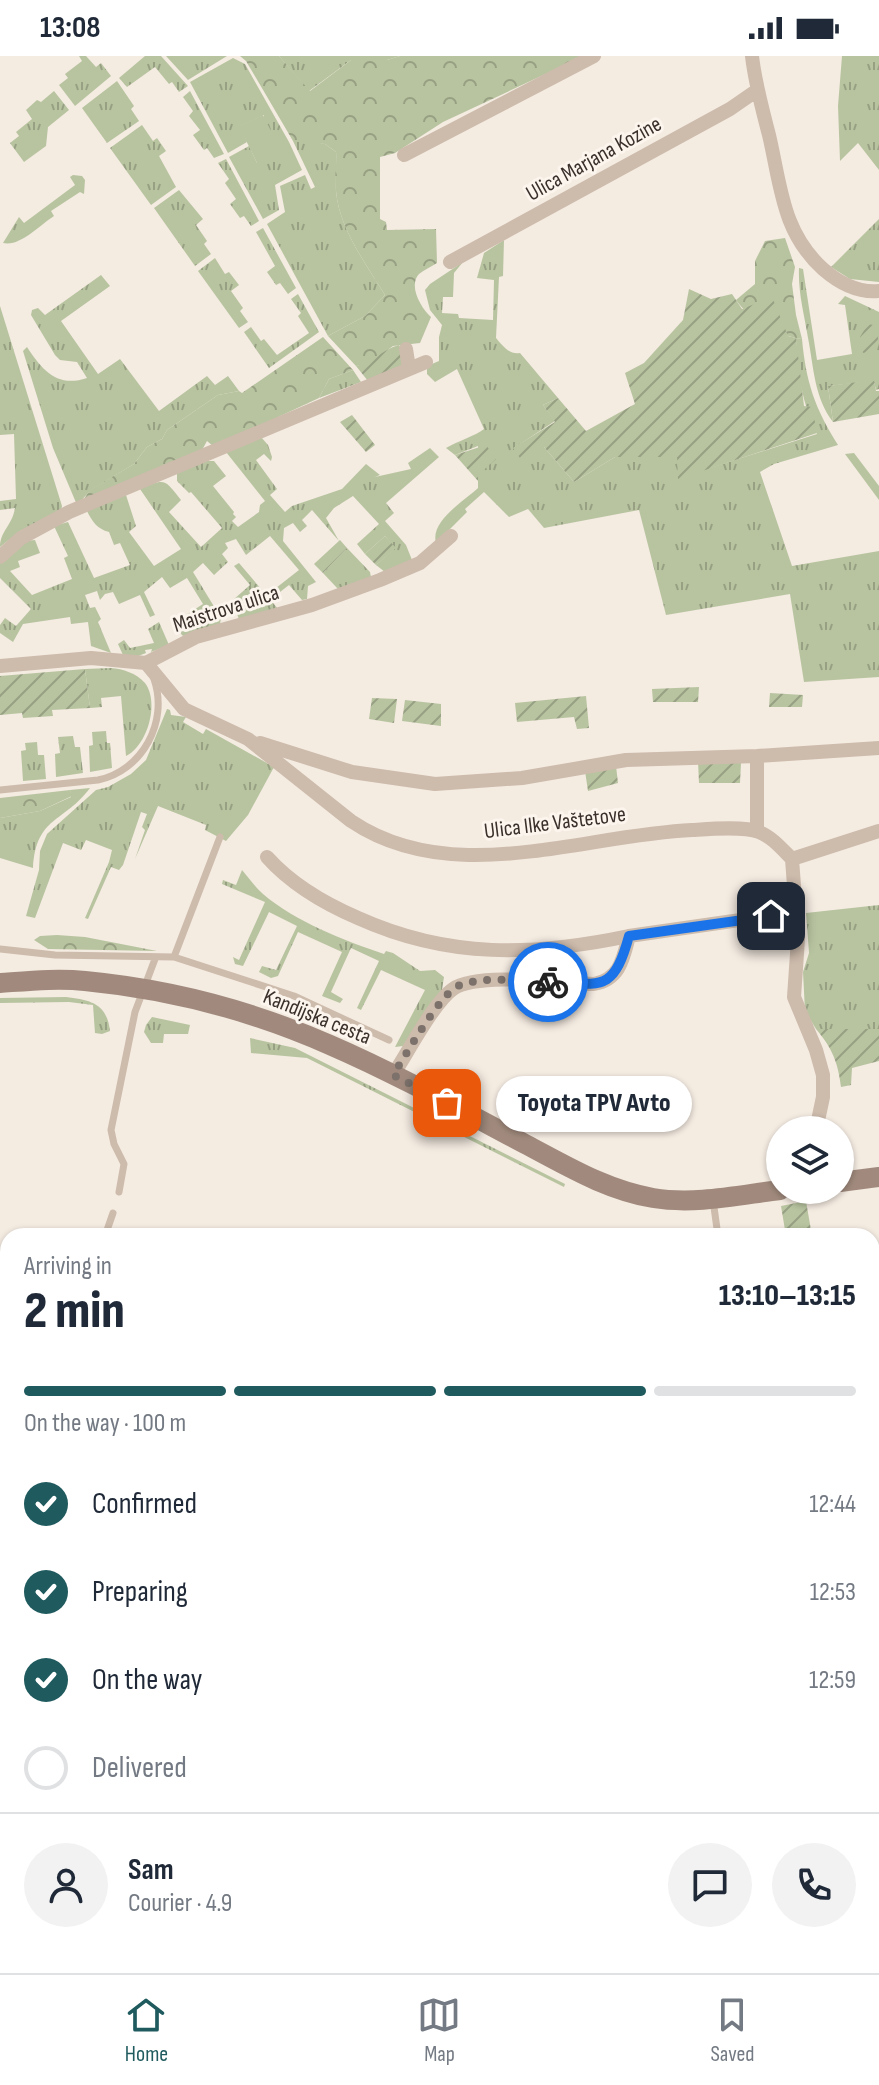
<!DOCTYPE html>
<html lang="en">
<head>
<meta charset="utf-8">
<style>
  body { margin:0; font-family:"Sofia Sans Condensed",sans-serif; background:#f2f2f3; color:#1f2937; height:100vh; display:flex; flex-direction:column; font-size:30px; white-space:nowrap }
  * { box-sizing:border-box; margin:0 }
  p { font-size:26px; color:#747a83 }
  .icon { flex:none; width:44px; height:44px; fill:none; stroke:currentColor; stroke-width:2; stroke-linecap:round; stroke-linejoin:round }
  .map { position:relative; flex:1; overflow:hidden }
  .details { position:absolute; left:0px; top:1172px; width:880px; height:746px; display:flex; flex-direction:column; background:#fff; border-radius:24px 24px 0 0; box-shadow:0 2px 6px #0004 }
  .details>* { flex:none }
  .tools { position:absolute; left:766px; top:1060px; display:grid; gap:16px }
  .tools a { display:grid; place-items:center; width:88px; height:88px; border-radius:50%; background:#fff; box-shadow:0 2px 6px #0004; font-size:40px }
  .pin { position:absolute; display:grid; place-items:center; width:68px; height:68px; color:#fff; margin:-34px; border-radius:16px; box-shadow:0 4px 12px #0006 }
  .courier { position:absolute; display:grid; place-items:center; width:80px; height:80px; margin:-40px; border:6px solid #1a73e8; border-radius:50%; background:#fff; color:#222; box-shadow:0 2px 10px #0007 }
  .bubble { position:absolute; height:56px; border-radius:28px; background:#fff; box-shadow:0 2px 6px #0004; font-size:26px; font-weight:800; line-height:56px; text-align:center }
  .headline em { font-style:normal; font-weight:800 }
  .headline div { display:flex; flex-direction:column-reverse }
  .headline { display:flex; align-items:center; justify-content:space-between; height:136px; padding:0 24px }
  h1 { font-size:52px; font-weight:800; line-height:60px }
  .bar { display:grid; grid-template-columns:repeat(4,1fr); gap:12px 8px; align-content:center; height:96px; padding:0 24px }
  .bar i { height:10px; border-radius:6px; background:#e0e1e3 }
  .bar .current { background:#1f5a5e }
  .bar p { grid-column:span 4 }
  .line { display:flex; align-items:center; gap:20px; padding:0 24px; border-top:2px solid #e0e1e3 }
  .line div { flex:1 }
  .round { display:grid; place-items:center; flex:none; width:84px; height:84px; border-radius:42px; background:#f2f2f3 }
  ol { padding:0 24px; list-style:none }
  li { display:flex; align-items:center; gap:24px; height:88px }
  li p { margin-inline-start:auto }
  li .icon { padding:8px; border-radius:50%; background:#1f5a5e; color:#fff; stroke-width:4 }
  li:last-child { color:#747a83 }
  li i { width:44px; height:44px; border:4px solid #e0e1e3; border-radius:50% }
  .status { display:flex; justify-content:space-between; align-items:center; height:56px; padding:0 40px; background:#fff; direction:ltr }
  .status svg { height:22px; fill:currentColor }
  .menu { display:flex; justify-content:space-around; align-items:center; height:112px; border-top:2px solid #e0e1e3; background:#fff; font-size:22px; color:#747a83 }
  .menu a { display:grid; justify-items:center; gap:4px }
  .menu .current { color:#1f5a5e }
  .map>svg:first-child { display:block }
  .grass { fill:url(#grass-tufts) }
  .forest { fill:url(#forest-crowns) }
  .garden { fill:url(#garden-furrows) }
  .pitch { fill:#b8c4a0 }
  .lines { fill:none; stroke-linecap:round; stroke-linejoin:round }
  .lane { stroke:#cdbbac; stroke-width:7 }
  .street { stroke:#cdbbac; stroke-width:14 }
  .secondary { stroke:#a18a7d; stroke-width:20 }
  .done { stroke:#7c716b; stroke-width:8; stroke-dasharray:0 14.4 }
  .route { stroke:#1a73e8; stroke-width:10 }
  .labels { text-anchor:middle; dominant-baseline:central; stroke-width:6; stroke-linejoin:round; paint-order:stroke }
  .street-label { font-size:22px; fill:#3b302b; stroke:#fbf5ee }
</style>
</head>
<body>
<div class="status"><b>13:08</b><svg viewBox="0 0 49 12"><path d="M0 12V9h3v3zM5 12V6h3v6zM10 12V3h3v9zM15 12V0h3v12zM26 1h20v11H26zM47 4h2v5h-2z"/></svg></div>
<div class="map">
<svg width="879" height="1917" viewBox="0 0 879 1917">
  <defs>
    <pattern id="grass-tufts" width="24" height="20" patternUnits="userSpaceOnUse" patternTransform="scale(2)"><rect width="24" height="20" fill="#b8c4a0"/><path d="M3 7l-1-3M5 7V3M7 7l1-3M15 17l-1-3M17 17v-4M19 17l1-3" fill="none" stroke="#97a083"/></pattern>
    <pattern id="forest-crowns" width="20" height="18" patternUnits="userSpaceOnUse" patternTransform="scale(2)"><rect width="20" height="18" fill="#b8c4a0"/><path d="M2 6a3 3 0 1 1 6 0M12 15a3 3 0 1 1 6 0" fill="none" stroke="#97a083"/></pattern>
    <pattern id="garden-furrows" width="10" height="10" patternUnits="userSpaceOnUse" patternTransform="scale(2)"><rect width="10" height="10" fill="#b8c4a0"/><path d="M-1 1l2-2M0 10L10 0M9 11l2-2" fill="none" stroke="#97a083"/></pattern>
  </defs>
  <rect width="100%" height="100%" fill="#f4ebe1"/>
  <path class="grass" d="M 79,0 L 86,0 L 96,11 L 101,7 L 111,20 L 75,50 L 59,29 L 68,22 L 65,18 L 82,5 Z
    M 145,0 L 161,0 L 188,30 L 179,36 L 172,26 L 169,28 L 155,11 L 127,31 L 119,22 Z
    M 166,0 L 227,0 L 188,24 Z
    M 279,0 L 400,0 L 387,4 L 351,4 L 309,35 Z
    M 842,0 L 879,0 L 879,114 L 858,87 L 840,105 L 838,50 Z
    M 233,2 L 245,8 L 289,86 L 302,114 L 275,129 L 279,154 L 263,163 L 229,101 L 249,90 L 257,107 L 264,59 L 240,70 L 247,86 L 228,97 L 190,26 Z
    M 117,25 L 134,50 L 131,53 L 139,65 L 107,87 L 82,52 Z
    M 54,35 L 69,54 L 48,71 L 46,90 L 24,106 L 10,87 L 19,80 L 16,76 L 32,63 L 26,54 L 37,44 L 41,46 Z
    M 190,35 L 224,98 L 214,102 L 207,92 L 204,94 L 193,79 L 200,74 L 189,60 L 193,55 L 183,41 Z
    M 142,69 L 153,85 L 157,82 L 166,95 L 159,100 L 176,131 L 151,149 L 110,92 Z
    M 297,83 L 325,88 L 336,96 C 337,109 335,122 336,135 C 339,172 366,208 385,239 L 365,260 L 328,280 L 267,168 L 285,156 L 280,130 L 305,119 L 311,133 L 315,131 L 293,85 Z
    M 226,103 L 259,165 L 251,170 L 244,160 L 240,162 L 230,148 L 236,143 L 225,127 L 229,123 L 218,107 Z
    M 73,119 L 82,120 L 85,124 L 84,138 L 80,136 L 51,155 L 54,160 C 40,169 20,191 3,187 L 19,161 L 24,167 L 75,129 L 70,121 Z
    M 179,134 L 203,163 L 196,169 L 207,185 L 204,188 L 211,198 L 195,210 L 154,152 Z
    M 879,163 L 879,226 L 850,223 L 831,211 Z
    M 263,172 L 296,232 L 288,238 L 280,227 L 276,229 L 267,216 L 275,210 L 256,176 Z
    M 504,184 L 503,220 L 499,221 L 496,282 C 502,289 509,299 520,297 L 558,342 L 543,349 L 555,365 L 514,392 L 544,391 L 574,426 L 615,401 L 678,401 L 678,422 L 817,378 C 802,347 797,316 796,282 L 802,283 C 806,326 815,353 838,389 L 774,408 L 760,416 L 792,510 L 879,495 L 879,621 L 804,626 L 790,538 L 666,559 L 639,454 L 544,472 L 528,453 L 509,461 L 484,436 L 465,453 L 467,456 L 436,487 C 430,465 463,446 478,432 L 478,390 L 455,399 L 446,392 C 456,386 477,379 484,373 L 457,313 L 435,326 L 427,318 L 427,310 L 439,305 L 439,281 L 442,269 L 430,254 L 425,234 L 430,228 L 463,206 L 454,217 L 453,241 L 443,241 L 442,257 L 458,258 L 459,262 L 493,264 L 494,224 L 477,222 L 484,197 Z
    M 215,202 L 225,218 L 229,216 L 239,229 L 231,235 L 243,252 L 240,255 L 248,266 L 239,272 L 198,215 Z
    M 799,212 L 803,213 L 817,304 L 852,298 L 845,249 L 838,248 L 845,240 L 879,256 L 879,333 L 876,334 L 874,325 L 828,330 L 833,366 C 814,341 814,312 808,282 C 804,257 798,237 799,212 Z
    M 101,219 L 110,230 L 61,265 L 98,318 L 120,303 L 159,355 L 207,320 L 215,329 L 228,320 L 239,335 L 218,339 L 167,374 L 162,383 L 147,391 L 134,408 L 91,434 L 77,449 L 53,392 L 23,295 L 27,291 C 42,314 57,332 87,322 L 77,306 L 60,304 L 55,299 L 31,259 L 32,254 L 38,252 L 45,259 Z
    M 298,238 L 319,276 L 269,312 L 244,276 L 251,271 L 261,285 L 264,283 L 277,299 L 309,277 L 298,260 L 301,257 L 291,243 Z
    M 0,250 L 62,450 L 61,454 L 20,475 L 0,491 C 0,475 12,470 15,452 L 0,454 L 0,445 L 16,443 L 14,378 L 0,379 Z
    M 353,314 L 361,326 L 319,342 L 329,323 Z
    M 261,381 L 268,389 L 272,401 L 271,405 L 264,398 L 256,404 L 277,433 L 270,439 L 285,456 L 292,450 L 342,433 L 366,408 L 380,419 L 375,421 L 411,413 L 408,407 L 430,392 L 439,401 L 386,447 L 394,457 L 385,465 L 406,489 L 412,504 L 385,516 L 376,509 L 395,492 L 385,480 L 365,498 L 357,488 L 379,468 L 353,440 L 334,452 L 326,462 L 339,485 L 312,454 L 302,464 L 307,470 L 300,476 L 293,467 L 284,472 L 283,485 L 316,526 L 308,530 L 307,543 L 302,544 L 289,529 L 280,536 L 276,532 L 299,514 L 270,480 L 246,499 L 236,483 L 225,487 L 228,492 L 222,498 L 228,506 L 214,519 L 203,507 L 193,516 L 221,562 L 220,568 L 183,580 L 172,568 L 203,548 L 187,522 L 170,532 L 162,521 L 144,536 L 155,559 L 150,561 L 140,539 L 119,548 L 113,536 L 105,538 L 100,544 L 97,535 L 85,539 L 90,552 L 95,551 L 101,563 L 98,566 L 111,597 L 91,590 L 88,566 L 71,568 L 70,561 L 23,568 L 13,586 L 0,577 L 0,569 L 5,562 L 16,570 L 31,553 L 0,522 L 0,506 L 24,485 L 35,484 L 40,497 L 18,505 L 20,511 L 10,515 L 32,539 L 72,523 L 64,502 L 68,500 L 54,470 L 68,466 L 94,522 L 130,509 L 120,487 L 114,489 L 109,476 C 97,473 92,465 87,455 L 126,439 L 136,470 L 129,476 L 154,510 L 181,493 L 140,433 C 166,422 164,423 181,444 L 169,456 L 201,491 L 222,472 L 191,436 L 189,437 L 177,425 L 177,417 L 207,405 L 214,405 L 226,420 L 213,430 L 234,456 L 233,458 L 236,461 L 232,465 L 238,471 L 259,456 L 260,449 L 265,445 L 226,396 Z
    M 854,397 L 879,430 L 879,444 L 845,398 Z
    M 347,492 L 370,516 L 371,521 L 338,533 L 323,517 Z
    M 239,507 L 279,554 L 239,564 L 233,544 L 250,529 L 234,510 Z
    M 159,566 L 169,589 L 151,596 L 152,593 L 145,594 L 146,597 L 138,600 L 123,599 L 118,588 L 124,584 L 130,592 L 154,587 L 148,573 Z
    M 111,612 C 123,613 136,617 145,627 C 160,647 147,690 126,700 L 121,640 L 101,642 L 102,651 L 90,652 L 85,613 Z
    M 167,653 L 170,654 L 171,659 L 186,661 L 183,666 L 203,678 L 206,673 L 274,711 L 248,759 L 226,785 L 205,774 L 206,769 L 158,750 L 135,803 L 145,774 L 142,771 L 147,758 L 141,756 L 123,809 L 119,814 L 111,811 L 88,863 L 85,862 L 109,806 L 112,794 L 86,784 L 81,794 L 63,787 L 35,862 L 26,860 L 39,814 L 40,795 L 47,778 L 96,734 L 108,731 L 131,718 L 146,704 Z
    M 106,675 L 107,687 L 110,687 L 112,712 L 90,716 L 89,690 L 93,689 L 92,676 Z
    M 73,680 L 75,691 L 80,691 L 83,717 L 56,721 L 55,698 L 60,697 L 58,681 Z
    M 37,686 L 38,699 L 44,699 L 46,723 L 23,725 L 21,695 L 26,694 L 25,687 Z
    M 90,732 C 64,767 36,760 33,812 L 0,802 L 0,762 L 40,755 L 71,741 L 70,734 Z
    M 242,814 C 249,822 255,831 263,838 C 296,866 343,884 384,898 L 386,895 L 393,897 L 420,915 L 435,914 L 444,921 L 441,940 L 403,990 L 395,991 L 425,934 L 381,914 L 361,954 L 357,952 L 379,905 L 351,892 L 331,936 L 343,943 L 340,947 L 322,940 L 342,896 L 298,876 L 278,920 L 271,922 L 259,916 L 262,910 L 276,914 L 297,870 L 269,856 L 243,910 L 235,908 L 233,901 L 239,904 L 265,846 L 222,828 L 223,824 L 236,829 Z
    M 879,849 L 879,973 L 816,973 L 805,955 L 803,916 L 809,897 L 806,857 Z
    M 66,941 C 90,944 107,947 110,975 L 102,978 L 95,977 L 93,949 L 69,946 L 0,947 L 0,942 Z
    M 152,961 L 190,969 L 188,978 L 164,978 L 163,987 L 151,987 L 144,976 L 146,969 Z
    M 250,982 L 295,992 L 565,1128 L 564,1131 L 307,1002 L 251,997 Z
    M 307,1910 L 399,1910 L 400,1917 L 301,1917 Z"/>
  <path class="forest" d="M 240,0 L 279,0 L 310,35 L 351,4 L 387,4 L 400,0 L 584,0 L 443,66 L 395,97 L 380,101 L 380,163 L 386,166 L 387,174 L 436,173 L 437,207 C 432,210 424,214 419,218 C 408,230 421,252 431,261 L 420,287 L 393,290 L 368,308 L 356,310 L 328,280 L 365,260 L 385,239 C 366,208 339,172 336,135 C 334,122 337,109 336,96 L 325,88 L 293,85 L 246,5 Z
    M 785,182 L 795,211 L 792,228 L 796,259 L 802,283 C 781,281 748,262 736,244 L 755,228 L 755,205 L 765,185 Z
    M 323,281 L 353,314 L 329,323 L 319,342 L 214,391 L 207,385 L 201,396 L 84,443 L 90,434 L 134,408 L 147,391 L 162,383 L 167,374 L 218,339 L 239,335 L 242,337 Z
    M 70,734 L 72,740 L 40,755 L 0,762 L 0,742 Z
    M 57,879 L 85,881 L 157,895 L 48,893 L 34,884 L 40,880 Z"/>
  <path class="garden" d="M 689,233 L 711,243 L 732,238 L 742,253 L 772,241 L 788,280 L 796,282 L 804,350 L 812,351 L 817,377 L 678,423 L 677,401 L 615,401 L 574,426 L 544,391 L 520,402 L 513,392 L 555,366 L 543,349 L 558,342 L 586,375 L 635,348 L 625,317 L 644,307 L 683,264 Z
    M 868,268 L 879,270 L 877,294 L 863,297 L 860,281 Z
    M 399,289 L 405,299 L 403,309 L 368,325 L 356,310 C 373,307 384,292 399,289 Z
    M 874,324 L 876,335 L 879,335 L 879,358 L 833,366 L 828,330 Z
    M 352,359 L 375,389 L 366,396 L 340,366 Z
    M 486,389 L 496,403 L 478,419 L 478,425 L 455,399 Z
    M 385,480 L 396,492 L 376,509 L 365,498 Z
    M 340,484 L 347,492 L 323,517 L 314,508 Z
    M 85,613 L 90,652 L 52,654 L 53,660 L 23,662 L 22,657 L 0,659 L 0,620 Z
    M 699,631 L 698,646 L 653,646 L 652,633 Z
    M 770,637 L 803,639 L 802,651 L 769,651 Z
    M 586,640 L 589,672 L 577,673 L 574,661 L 517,666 L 515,647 Z
    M 372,642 L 397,643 L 394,667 L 369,663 Z
    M 405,644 L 441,648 L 441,670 L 402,665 Z
    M 698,705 L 741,707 L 740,727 L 699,727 Z
    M 616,710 L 618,727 L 588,735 L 585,715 Z
    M 816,973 L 879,973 L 879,1005 L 852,1012 L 851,1029 L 841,1031 C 838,1006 832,992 816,973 Z
    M 806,1145 L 812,1180 L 786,1180 L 781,1150 Z"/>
  <path class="pitch" d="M 263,59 L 281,95 L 257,107 L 239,70 Z"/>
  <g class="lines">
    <path class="lane" d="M 0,734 L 98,724 C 142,715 169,666 154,623
      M 0,893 L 55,899 L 174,901 L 294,940 L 389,984
      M 174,901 L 220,781
      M 119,1136 L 124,1108 L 114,1088 L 111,1074 L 135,956 L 155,903
      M 713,1144 L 718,1180
      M 105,1180 L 113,1157"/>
    <path class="street" d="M 752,0 C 755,27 762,52 769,79 C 781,130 782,176 823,213 C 839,227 858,237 879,235
      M 404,99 L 594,0
      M 450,206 L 730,53 L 756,35
      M 406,293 L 409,312
      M 0,501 L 21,482 L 69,456 L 426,306
      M 146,607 L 184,653 L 248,683 L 351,765 C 452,833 581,779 692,774 C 709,773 744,770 759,776 C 772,781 782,793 792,803 L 879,775
      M 0,610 L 91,602 L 146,607 L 196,581 L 312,549 L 380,524 L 420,507 L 451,480
      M 260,687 L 352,716 L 435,728 L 522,722 L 626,704 L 757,700 L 879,692
      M 757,700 L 757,775
      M 267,801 C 292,829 323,847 358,862 C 449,903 533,900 629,880
      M 792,803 L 798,883 L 794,941 L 816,994 L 823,1019 L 823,1041 L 816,1074
      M 393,1019 C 407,998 434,946 453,933 C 477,916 563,927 594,928 C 620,923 623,903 629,880 L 795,856
      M 0,1338 L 8,1341
      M 0,1799 L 8,1792
      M 96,1917 L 103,1910"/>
    <path class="secondary" d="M 0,927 C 28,925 57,922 85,925 C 169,933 253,955 330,989 C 397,1018 461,1054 525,1088 C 567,1110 606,1134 653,1142 C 695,1149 739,1139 780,1134
      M 840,1126 L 879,1121"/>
  </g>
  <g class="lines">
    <path class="done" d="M 447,1047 L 393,1019 C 406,999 441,936 460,929 C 487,920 520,925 548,926"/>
    <path class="route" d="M 548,926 C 601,928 613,938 629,880 L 771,860"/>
  </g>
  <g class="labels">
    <g class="street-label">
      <text transform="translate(594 103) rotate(-29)">Ulica Marjana Kozine</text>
      <text transform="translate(226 553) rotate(-18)">Maistrova ulica</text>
      <text transform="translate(555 767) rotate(-7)">Ulica Ilke Vaštetove</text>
      <text transform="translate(317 961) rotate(22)">Kandijska cesta</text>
    </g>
  </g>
</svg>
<div class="tools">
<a><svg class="icon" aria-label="layers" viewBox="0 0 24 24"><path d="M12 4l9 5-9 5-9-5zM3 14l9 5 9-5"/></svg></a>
</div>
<div class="pin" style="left:447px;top:1047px;background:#ea580c"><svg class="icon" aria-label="bag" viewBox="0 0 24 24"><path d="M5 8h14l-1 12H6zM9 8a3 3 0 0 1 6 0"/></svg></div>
<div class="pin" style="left:771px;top:860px;background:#1f2937"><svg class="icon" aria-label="home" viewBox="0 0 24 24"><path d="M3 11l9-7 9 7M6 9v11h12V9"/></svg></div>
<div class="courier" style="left:548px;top:926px"><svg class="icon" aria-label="bike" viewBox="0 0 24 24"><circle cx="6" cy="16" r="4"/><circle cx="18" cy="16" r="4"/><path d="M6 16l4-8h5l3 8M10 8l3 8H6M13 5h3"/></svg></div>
<div class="bubble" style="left:496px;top:1020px;width:196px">Toyota TPV Avto</div>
<section class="details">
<div class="headline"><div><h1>2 min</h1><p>Arriving in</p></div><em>13:10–13:15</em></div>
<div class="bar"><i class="current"></i><i class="current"></i><i class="current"></i><i></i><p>On the way · 100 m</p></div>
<ol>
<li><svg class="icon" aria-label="check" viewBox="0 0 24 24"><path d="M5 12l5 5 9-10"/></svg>Confirmed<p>12:44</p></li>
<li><svg class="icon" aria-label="check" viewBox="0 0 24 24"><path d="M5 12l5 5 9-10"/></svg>Preparing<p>12:53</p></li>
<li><svg class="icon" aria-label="check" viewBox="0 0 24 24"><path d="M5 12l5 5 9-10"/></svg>On the way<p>12:59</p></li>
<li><i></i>Delivered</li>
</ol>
<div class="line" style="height:144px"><a class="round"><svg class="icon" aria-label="person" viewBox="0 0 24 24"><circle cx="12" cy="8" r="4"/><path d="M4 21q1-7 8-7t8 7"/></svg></a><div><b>Sam</b><p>Courier · 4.9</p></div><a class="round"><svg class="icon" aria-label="chat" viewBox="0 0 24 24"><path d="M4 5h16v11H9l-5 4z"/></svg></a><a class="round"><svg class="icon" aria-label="phone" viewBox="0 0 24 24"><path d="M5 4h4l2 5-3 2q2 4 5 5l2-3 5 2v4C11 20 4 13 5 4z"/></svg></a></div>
</section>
</div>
<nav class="menu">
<a class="current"><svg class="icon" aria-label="home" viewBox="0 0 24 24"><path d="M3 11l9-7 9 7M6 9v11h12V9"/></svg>Home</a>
<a><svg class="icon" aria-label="map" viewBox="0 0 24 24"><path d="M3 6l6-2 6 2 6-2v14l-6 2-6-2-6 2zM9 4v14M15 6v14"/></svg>Map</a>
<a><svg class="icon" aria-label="saved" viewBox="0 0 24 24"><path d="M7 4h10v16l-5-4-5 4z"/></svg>Saved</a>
</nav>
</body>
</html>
